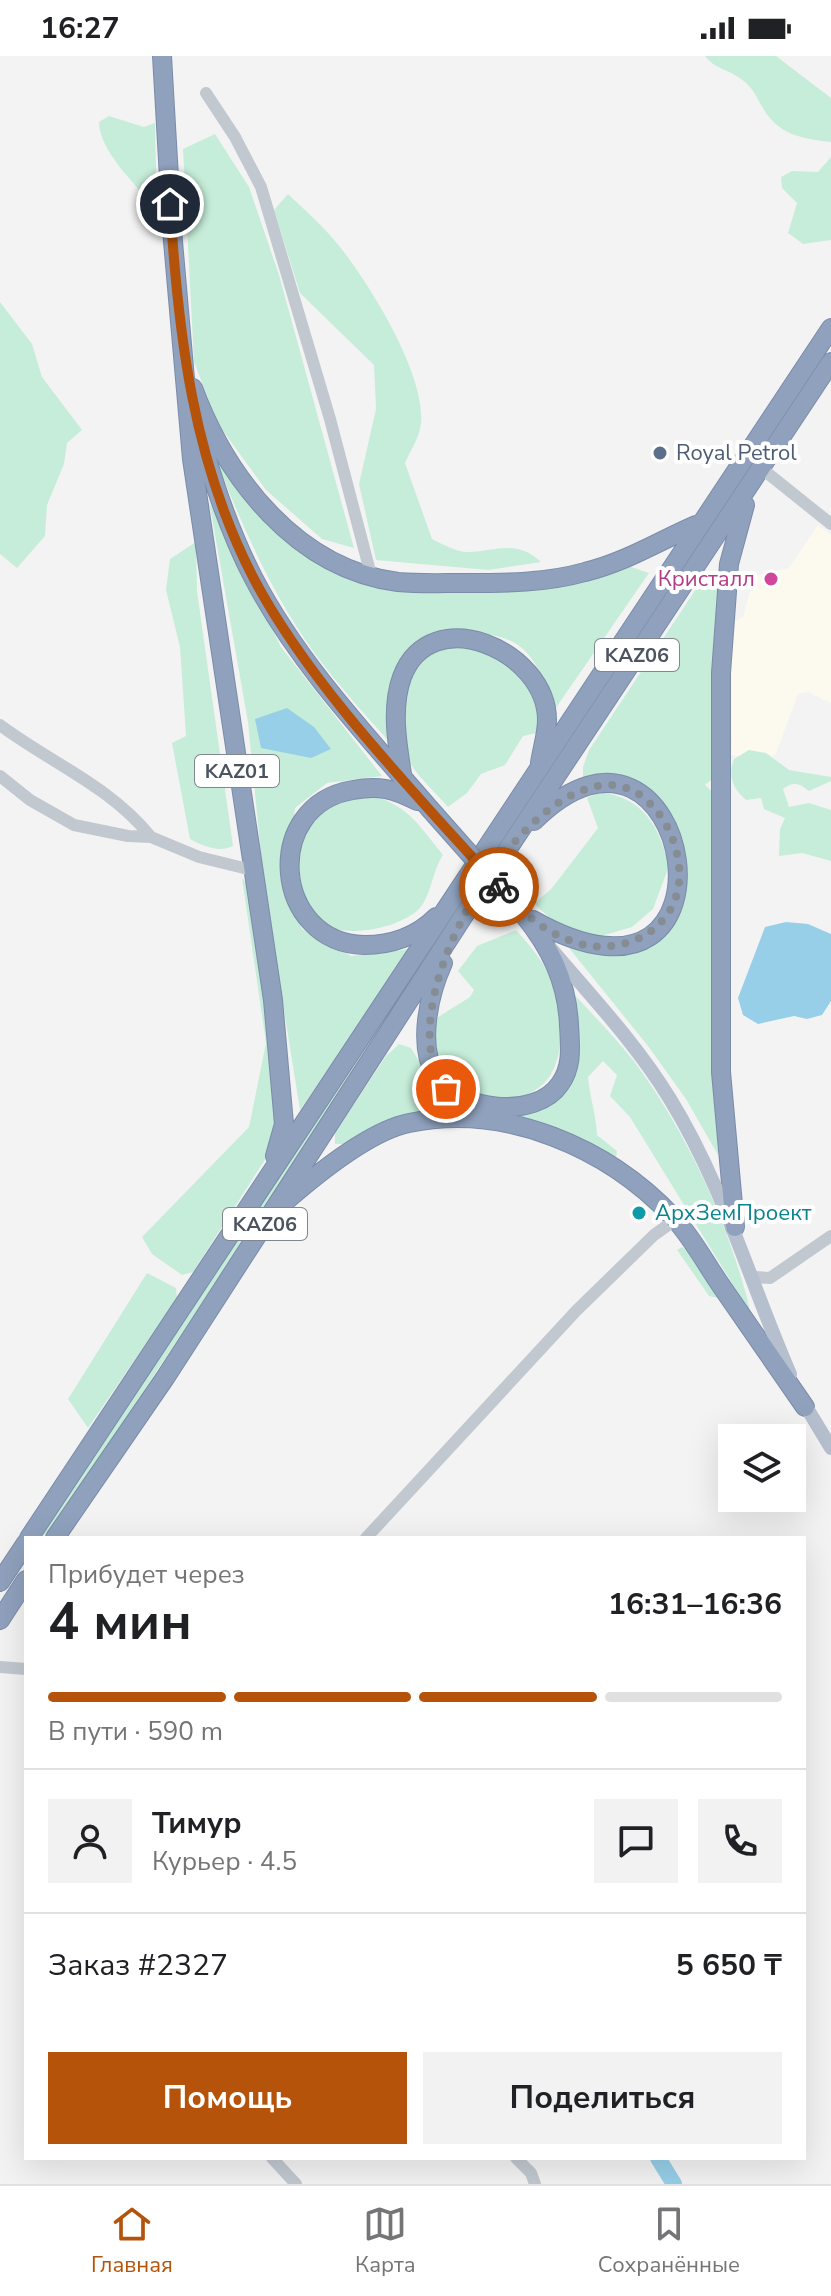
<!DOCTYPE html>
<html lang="ru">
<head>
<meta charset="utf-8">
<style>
  body { margin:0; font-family:"Nunito Sans",sans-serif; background:#f2f2f2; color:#202124; height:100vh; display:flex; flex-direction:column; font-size:30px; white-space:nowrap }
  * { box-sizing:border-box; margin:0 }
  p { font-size:26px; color:#757577 }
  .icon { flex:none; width:44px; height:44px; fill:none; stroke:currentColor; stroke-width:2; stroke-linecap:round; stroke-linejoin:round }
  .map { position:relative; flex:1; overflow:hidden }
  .panel { position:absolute; left:24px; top:1480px; width:782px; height:624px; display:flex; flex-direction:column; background:#fff; border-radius:0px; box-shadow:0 8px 32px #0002 }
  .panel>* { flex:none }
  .tools { position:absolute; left:718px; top:1368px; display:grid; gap:16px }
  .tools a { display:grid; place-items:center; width:88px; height:88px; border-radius:0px; background:#fff; box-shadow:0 8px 32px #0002; font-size:40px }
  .pin { position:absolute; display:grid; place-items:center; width:68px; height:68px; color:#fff; margin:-34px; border:4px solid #fff; border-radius:50%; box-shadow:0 2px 8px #0007 }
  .courier { position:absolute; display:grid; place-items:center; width:80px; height:80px; margin:-40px; border:6px solid #b45309; border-radius:50%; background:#fff; color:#222; box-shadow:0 2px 10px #0007 }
  .headline em { font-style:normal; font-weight:700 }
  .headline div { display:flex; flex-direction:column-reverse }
  .headline { display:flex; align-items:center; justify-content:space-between; height:136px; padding:0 24px }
  h1 { font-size:52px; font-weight:700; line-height:60px }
  .bar { display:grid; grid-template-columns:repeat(4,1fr); gap:12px 8px; align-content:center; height:96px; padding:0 24px }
  .bar i { height:10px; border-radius:6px; background:#e0e0e0 }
  .bar .active { background:#b45309 }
  .bar p { grid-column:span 4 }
  .line { display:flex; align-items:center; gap:20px; padding:0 24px; border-top:2px solid #e0e0e0 }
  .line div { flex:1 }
  .round { display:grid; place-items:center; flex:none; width:84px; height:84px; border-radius:0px; background:#f2f2f2 }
  .action { display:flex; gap:16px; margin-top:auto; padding:16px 24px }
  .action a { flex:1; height:92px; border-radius:0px; background:#b45309; color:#fff; font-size:32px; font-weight:700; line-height:92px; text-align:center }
  .action a+a { background:#f2f2f2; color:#202124 }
  .status { display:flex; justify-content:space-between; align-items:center; height:56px; padding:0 40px; background:#fff; direction:ltr }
  .status svg { height:22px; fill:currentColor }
  .tab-bar { display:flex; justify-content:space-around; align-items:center; height:112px; border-top:2px solid #e0e0e0; background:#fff; font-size:22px; color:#757577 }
  .tab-bar a { display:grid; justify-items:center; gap:4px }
  .tab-bar .active { color:#b45309 }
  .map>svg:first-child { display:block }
  .commercial { fill:#fcf9ef }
  .green { fill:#c6edd9 }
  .water { fill:#96cfe7 }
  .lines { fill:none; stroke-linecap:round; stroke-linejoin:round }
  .river { stroke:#96cfe7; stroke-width:16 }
  .highway-casing { stroke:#7a8ca9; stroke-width:20 }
  .minor { stroke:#c2c8d0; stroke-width:12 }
  .major { stroke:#b5bfce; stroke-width:14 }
  .highway { stroke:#8fa1bd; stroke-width:18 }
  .highway-bridge-casing { stroke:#7a8ca9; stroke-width:20; stroke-linecap:butt }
  .highway-bridge { stroke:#8fa1bd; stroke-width:18 }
  .done { stroke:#868c93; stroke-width:8; stroke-dasharray:0 14.4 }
  .route { stroke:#b45309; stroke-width:10 }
  .service-dot { fill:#5c6f8a; stroke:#fff; stroke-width:3 }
  .hotel-dot { fill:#d1479c; stroke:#fff; stroke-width:3 }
  .culture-dot { fill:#0f9aa8; stroke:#fff; stroke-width:3 }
  .labels { text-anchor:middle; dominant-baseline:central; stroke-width:8; stroke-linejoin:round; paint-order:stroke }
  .shield { fill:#fff; stroke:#81878f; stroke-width:2 }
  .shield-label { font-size:20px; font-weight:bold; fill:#4b545f }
  .service-label { font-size:22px; fill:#4e5e75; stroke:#fff; text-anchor:start }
  .hotel-label { font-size:22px; fill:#b23c85; stroke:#fff; text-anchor:end }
  .culture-label { font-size:22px; fill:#0d838f; stroke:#fff; text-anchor:start }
</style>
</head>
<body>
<div class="status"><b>16:27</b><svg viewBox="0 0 49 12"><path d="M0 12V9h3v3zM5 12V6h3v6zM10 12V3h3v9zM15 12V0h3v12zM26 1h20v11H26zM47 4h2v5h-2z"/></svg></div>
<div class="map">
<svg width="831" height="2128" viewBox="0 0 831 2128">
  <rect width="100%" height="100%" fill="#f4f3f3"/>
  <path class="commercial" d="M 818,469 L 831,479 L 831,647 L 807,636 L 798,638 L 776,697 L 768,704 L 729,699 L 731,567 L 743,561 L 754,520 L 789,512 Z"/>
  <path class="green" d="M 705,0 L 776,0 L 831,42 L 831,86 C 802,83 777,78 763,52 C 755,39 754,33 741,23 C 730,14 713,12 705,0 Z
    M 109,60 L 144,71 L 155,67 L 157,150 L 150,147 C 134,126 99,94 99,66 Z
    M 215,78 L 249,131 L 279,219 L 354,492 L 322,483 L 266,434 L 218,368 L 194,306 L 183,93 Z
    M 831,101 L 831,184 L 803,188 L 788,177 L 797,147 L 782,132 L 781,121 L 792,115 L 818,116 Z
    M 288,138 C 306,155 325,172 340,191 C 369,227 431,326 420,373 C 417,385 410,396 405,407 L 432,483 C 442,488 457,496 468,496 C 497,495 517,483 541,506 L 488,514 L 376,504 L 359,428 L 376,353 L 374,309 L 300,237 L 274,154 Z
    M 0,246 L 32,288 L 42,321 L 82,374 L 67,387 L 64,408 L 47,449 L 45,480 L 17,512 L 0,498 Z
    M 208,383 L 269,468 L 388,528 L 628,510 L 649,517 L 553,656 C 533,578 510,577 436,576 L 403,603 L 393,690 C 370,664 346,638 325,611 C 272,543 239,463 208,383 Z
    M 762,389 L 757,404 L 50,1477 L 41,1480 Z
    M 209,445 L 281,591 L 382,720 L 327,727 L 295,752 L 286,833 L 302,873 L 351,900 L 410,893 L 300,1054 L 264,829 L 248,666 Z
    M 196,486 L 197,535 L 233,790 C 220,797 202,790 190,783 L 172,687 L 186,680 L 180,591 L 166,534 L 170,503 Z
    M 711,523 L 719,526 L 715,721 L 705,729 L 716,739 L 712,767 L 711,986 L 722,1072 L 718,1099 L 686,1043 L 648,990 L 569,892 L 624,897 L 656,880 L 683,823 L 676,775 L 666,756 L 633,728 L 599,720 L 595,724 L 583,723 L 583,711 L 589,694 L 700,527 Z
    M 461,588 C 514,598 533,623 541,676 L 523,680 L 505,709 L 481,718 L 467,737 L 448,751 C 436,737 420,723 410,707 C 389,675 406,629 423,599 Z
    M 749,694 L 766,697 L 789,714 L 831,721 L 831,725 L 809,735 C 799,727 793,725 783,733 L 789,751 L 809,747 L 831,754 L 831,805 L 802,797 L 779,800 L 780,773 L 785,762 L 764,753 L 761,742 L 746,744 C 732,732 728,720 734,703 Z
    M 600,736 C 644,742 659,770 669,810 L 653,853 L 632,871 L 591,883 L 558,869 L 534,848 L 552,832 L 598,772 L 587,742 Z
    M 365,738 C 407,747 418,768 443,799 C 432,815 431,842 418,854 C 397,873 336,886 316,862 C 305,848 301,826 299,810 C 298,799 297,784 303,774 C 317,752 342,746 365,738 Z
    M 242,822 L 252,834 L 279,1063 L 268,1099 L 193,1216 L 182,1219 L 152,1198 L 142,1181 L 249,1071 L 266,987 Z
    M 516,874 C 527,886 538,899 546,913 C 561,942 569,997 547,1024 C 520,1057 453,1043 438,1005 C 433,994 436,975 435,963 L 470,941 L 474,934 L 458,915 L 477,890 Z
    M 571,935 C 592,958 614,980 633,1004 C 686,1074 731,1172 751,1258 L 630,1061 L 610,1040 L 617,1019 L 603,1005 L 588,1021 C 590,1042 596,1058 597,1079 L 617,1095 L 616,1102 L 584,1084 L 520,1064 L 449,1055 L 348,1088 L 335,1088 L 335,1077 L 386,1000 L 399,988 L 411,992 L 433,1028 L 497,1054 L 557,1040 Z
    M 682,1191 L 691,1197 L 723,1243 L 709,1240 L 677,1194 Z
    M 147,1217 L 176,1232 L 177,1242 L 88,1372 L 68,1343 Z"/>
  <path class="water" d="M 287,652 L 314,671 L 331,693 L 311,702 L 261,692 L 255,663 Z
    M 786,866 L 808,868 L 831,878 L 831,945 L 822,959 L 807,963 L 794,960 L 758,968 L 743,959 L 738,942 L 765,871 Z"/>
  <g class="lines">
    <path class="river" d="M 658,2102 L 674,2128"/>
    <g class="highway-casing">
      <path id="highway" d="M 162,0 L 172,174 L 192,403 L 273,944 L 284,1068 L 275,1100
        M 193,332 C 226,421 296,513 398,526 C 420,528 443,527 465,527 C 506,527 546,527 585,516 C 626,506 659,485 696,469
        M 198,373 C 213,425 229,475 254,523 C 298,607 367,680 429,752
        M 402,718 C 397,687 391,651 402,621 C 431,544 547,595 547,664 C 547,678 542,693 540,707
        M 417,745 C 394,733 379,729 353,734 C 261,749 273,887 364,889 C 391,889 417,880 436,861
        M 533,864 C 758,991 691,609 534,765
        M 443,907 C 429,938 417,989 436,1020 C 458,1055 536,1064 560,1028 C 573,1010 570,990 569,969 C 567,925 550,891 523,858
        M 287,1144 C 317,1118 370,1075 409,1067 C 506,1047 608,1092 673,1161 C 692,1181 706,1208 722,1231 C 750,1271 777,1311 805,1351
        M 735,1171 L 721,1016 L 721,617 L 729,508 L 745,449
        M 29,1482 L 831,272
        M 55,1482 L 165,1322 L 470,850 L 831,306
        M 0,1526 L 26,1487
        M 0,1564 L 26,1524"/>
    </g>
    <path class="minor" d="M 206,37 L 235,81 L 261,131 L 330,363 L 371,519
      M 761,412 L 831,468
      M 0,669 C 51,707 110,730 151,781
      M 0,720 L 30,744 L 74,769 L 128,780 L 151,781 L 199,801 L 252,814
      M 754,1221 L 770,1222 L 831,1180
      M 366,1482 L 576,1255 L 654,1179 L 675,1164
      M 0,1611 L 26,1613
      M 272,2102 L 296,2128
      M 516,2102 L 531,2117 L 535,2128"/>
    <path class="major" d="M 552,894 C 593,942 637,989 670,1043 C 723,1129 750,1226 790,1318
      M 802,1344 L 831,1392"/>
    <use href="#highway" class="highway"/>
    <g class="highway-bridge-casing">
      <path id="highway-bridge" d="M 429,752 L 523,858"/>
    </g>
    <use href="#highway-bridge" class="highway-bridge"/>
  </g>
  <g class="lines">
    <path class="done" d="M 446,1033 C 375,944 553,666 644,742 C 664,759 676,783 679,810 C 685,868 629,902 577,887 C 545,877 521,856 499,831"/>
    <path class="route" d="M 170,148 C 178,278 193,406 254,523 C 311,631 418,740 499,831"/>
  </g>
  <circle class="service-dot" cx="660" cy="397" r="8"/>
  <circle class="hotel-dot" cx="771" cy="523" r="8"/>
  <circle class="culture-dot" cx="639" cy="1157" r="8"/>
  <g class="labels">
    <g class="shield">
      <rect x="595" y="583" width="84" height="32" rx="6"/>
      <rect x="195" y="699" width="84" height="32" rx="6"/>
      <rect x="223" y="1152" width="84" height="32" rx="6"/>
    </g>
    <g class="shield-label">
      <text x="637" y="599">KАZ06</text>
      <text x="237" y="715">KАZ01</text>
      <text x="265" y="1168">KАZ06</text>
    </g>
    <g class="service-label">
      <text x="676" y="397">Royal Petrol</text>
    </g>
    <g class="hotel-label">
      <text x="755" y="523">Кристалл</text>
    </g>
    <g class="culture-label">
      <text x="655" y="1157">АрхЗемПроект</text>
    </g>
  </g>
</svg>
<div class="tools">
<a><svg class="icon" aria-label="layers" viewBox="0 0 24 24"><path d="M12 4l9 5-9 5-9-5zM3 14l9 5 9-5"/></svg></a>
</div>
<div class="pin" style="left:446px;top:1033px;background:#ea580c"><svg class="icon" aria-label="bag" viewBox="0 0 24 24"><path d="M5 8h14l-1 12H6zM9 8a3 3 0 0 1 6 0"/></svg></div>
<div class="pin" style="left:170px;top:148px;background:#1f2937"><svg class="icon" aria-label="home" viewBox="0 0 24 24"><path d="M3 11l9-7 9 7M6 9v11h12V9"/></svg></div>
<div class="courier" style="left:499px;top:831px"><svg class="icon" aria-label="bike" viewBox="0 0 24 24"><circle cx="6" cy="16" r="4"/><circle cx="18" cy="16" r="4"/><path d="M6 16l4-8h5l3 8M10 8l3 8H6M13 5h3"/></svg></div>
<section class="panel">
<div class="headline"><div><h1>4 мин</h1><p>Прибудет через</p></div><em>16:31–16:36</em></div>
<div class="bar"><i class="active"></i><i class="active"></i><i class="active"></i><i></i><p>В пути · 590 m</p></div>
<div class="line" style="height:144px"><a class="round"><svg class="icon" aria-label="person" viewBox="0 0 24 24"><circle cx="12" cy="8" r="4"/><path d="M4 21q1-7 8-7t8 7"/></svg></a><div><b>Тимур</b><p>Курьер · 4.5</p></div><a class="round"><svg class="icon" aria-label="chat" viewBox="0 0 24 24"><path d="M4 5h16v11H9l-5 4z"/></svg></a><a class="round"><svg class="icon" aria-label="phone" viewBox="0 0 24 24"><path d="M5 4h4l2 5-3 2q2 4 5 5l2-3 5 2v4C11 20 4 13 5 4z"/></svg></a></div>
<div class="line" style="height:104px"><div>Заказ #2327</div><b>5 650 ₸</b></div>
<div class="action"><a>Помощь</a><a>Поделиться</a></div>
</section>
</div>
<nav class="tab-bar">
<a class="active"><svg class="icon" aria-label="home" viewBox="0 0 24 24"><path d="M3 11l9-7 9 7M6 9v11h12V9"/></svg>Главная</a>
<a><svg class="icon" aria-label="map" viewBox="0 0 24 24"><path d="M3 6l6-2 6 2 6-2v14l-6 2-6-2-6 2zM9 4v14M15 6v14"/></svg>Карта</a>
<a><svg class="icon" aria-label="saved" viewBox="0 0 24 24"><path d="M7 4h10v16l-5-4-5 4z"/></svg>Сохранённые</a>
</nav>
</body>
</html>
